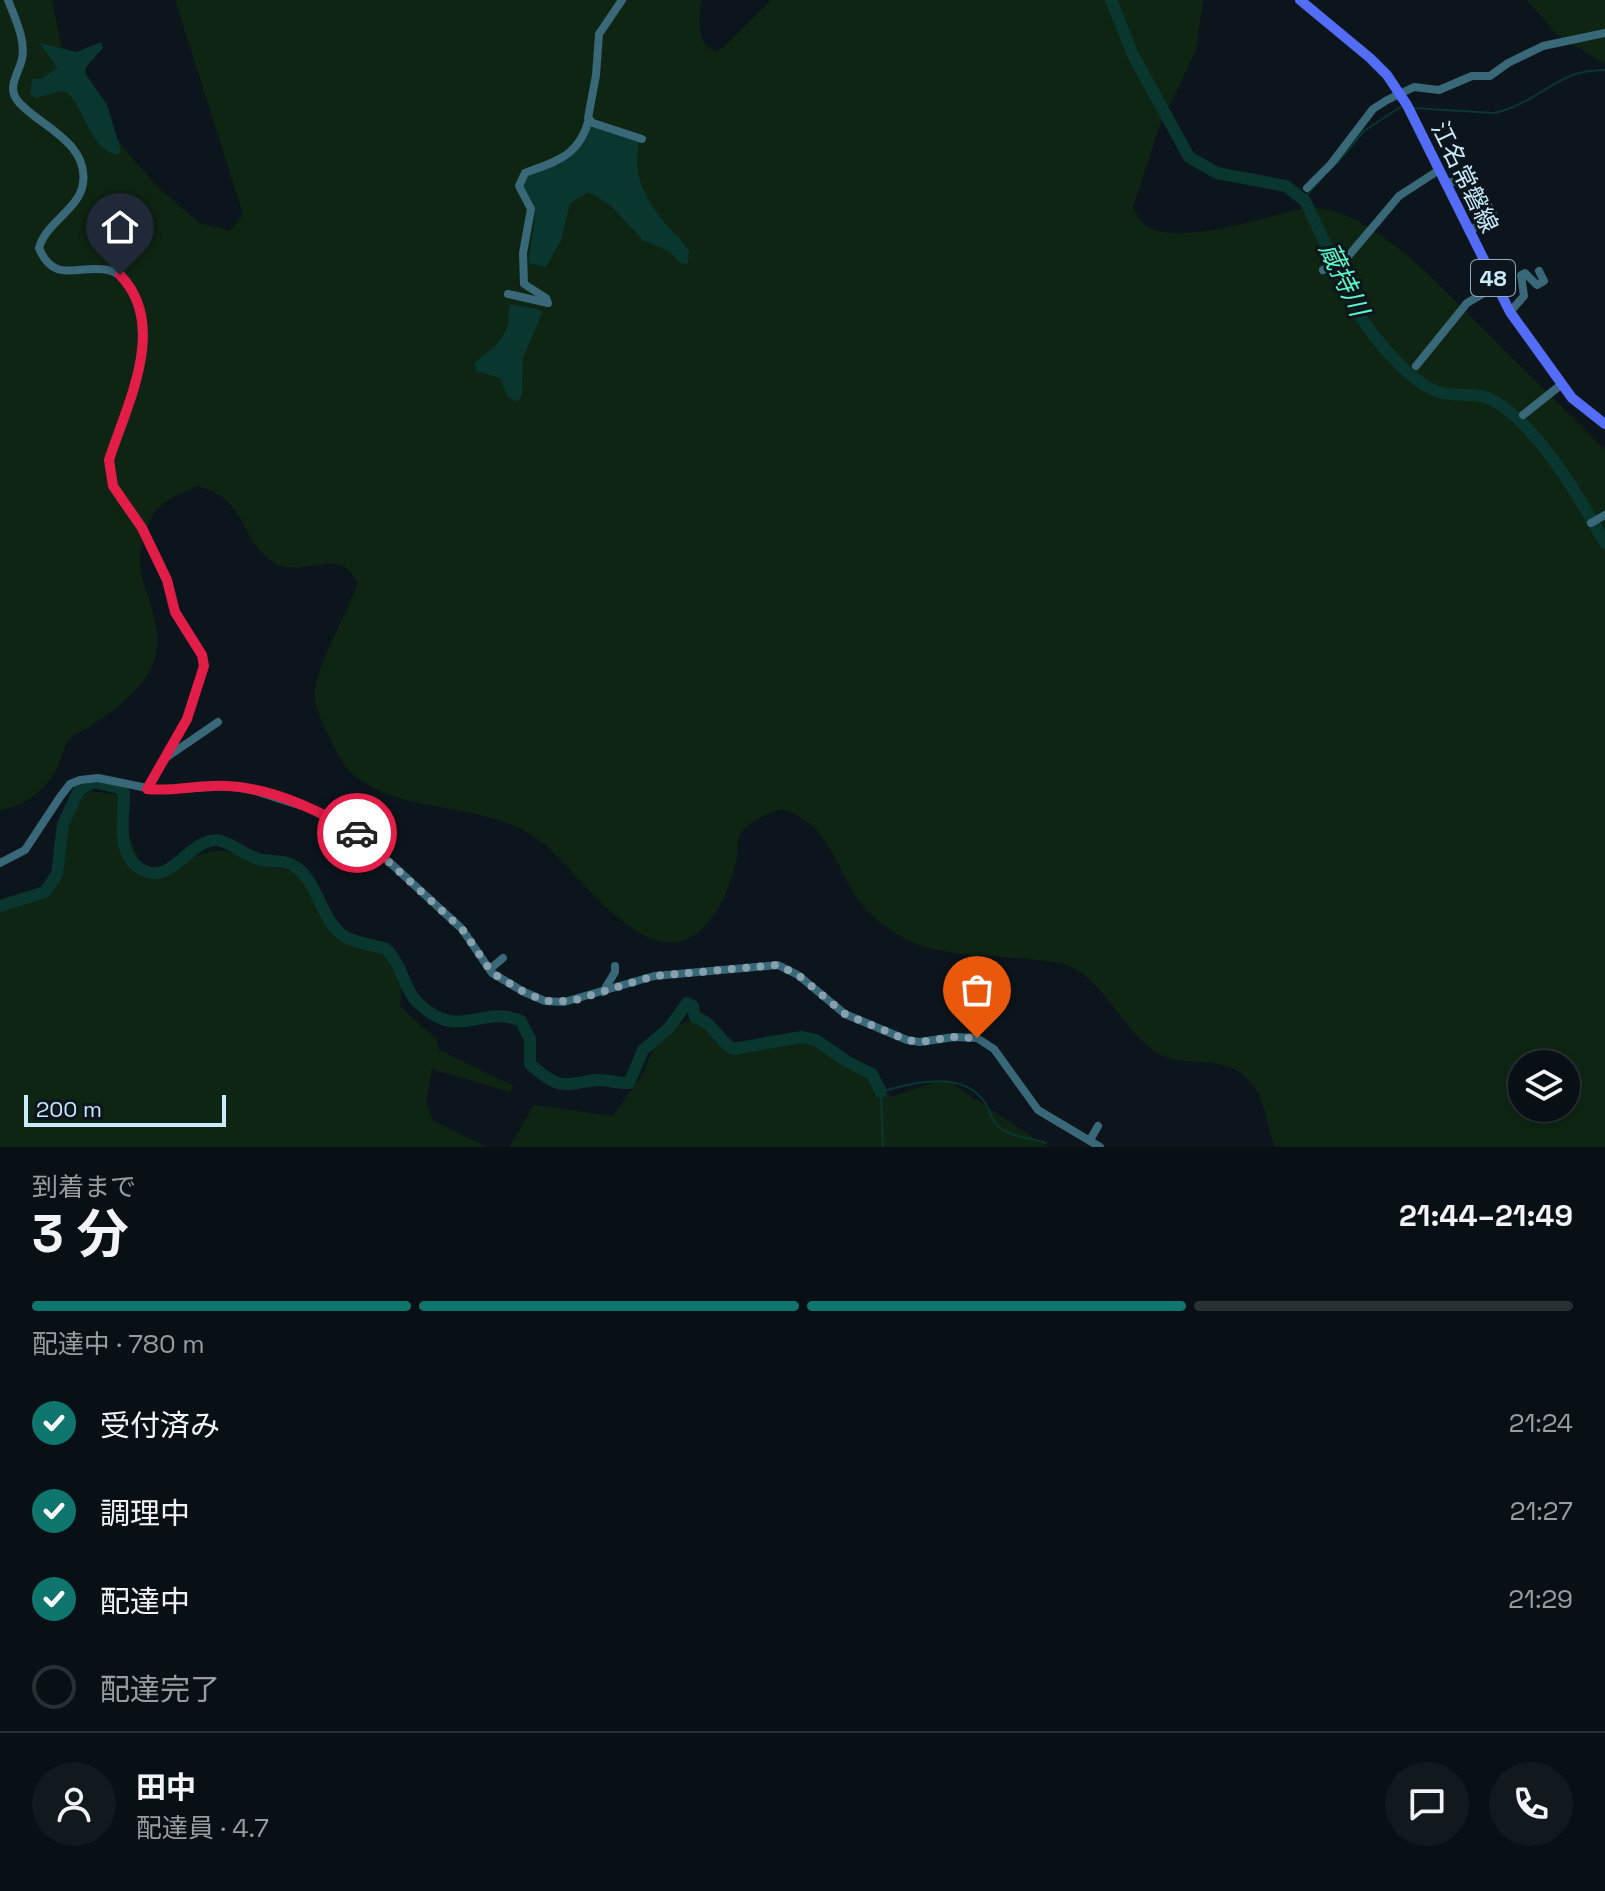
<!DOCTYPE html>
<html lang="ja">
<head>
<meta charset="utf-8">
<style>
  body { margin:0; font-family:"Space Grotesk","Noto Sans JP",sans-serif; background:#12191e; color:#f1f3f6; height:100vh; display:flex; flex-direction:column; font-size:30px; white-space:nowrap }
  * { box-sizing:border-box; margin:0 }
  p { font-size:26px; color:#999da0 }
  .icon { flex:none; width:44px; height:44px; fill:none; stroke:currentColor; stroke-width:2; stroke-linecap:round; stroke-linejoin:round }
  .map { position:relative; height:1147px; overflow:hidden }
  .panel { display:flex; flex-direction:column; background:#091015; flex:1 }
  .panel>* { flex:none }
  .tools { position:absolute; left:1508px; top:1050px; display:grid; gap:16px }
  .tools a { display:grid; place-items:center; width:72px; height:72px; border-radius:50%; background:#091015; box-shadow:0 4px 12px #0003,0 0 0 2px #293034; font-size:40px }
  .scale { position:absolute; left:24px; bottom:20px; width:202px; box-sizing:border-box; padding-left:8px; border:4px solid #c9ebfd; border-top:0; font-size:22px; line-height:28px; white-space:nowrap; color:#c9ebfd; -webkit-text-stroke:6px #0c151c; paint-order:stroke }
  .pin { position:absolute; display:grid; place-items:center; width:68px; height:68px; color:#fff; margin:-82px -34px; border-radius:50% 50% 50% 0; rotate:-45deg; box-shadow:0 0 8px #0007 }
  .pin .icon { rotate:45deg }
  .courier { position:absolute; display:grid; place-items:center; width:80px; height:80px; margin:-40px; border:6px solid #e11d48; border-radius:50%; background:#fff; color:#222; box-shadow:0 2px 10px #0007 }
  .overview em { font-style:normal; font-weight:700 }
  .overview div { display:flex; flex-direction:column-reverse }
  .overview { display:flex; align-items:center; justify-content:space-between; height:136px; padding:0 32px }
  h1 { font-size:52px; font-weight:700; line-height:60px }
  .bar { display:grid; grid-template-columns:repeat(4,1fr); gap:12px 8px; align-content:center; height:96px; padding:0 32px }
  .bar i { height:10px; border-radius:6px; background:#293034 }
  .bar .current { background:#0f766e }
  .bar p { grid-column:span 4 }
  .line { display:flex; align-items:center; gap:20px; padding:0 32px; border-top:2px solid #293034 }
  .line div { flex:1 }
  .round { display:grid; place-items:center; flex:none; width:84px; height:84px; border-radius:42px; background:#12191e }
  ol { padding:0 32px; list-style:none }
  li { display:flex; align-items:center; gap:24px; height:88px }
  li p { margin-inline-start:auto }
  li .icon { padding:8px; border-radius:50%; background:#0f766e; color:#fff; stroke-width:4 }
  li:last-child { color:#999da0 }
  li i { width:44px; height:44px; border:4px solid #293034; border-radius:50% }
  .map>svg:first-child { display:block }
  .green { fill:#0f2513; fill-rule:evenodd }
  .water { fill:#0a3630 }
  .lines { fill:none; stroke-linecap:round; stroke-linejoin:round }
  .stream { stroke:#0a3630; stroke-width:2 }
  .river { stroke:#0a3630; stroke-width:12 }
  .minor { stroke:#396879; stroke-width:8 }
  .major { stroke:#546df8; stroke-width:10 }
  .done { stroke:#87a0ae; stroke-width:8; stroke-dasharray:0 14.4 }
  .route { stroke:#e11d48; stroke-width:10 }
  .labels { text-anchor:middle; dominant-baseline:central; stroke-width:6; stroke-linejoin:round; paint-order:stroke }
  .shield { fill:#0c151c; stroke:#90abba; stroke-width:2 }
  .shield-label { font-size:22px; font-weight:bold; fill:#c9ebfd }
  .street-label { font-size:24px; fill:#c9ebfd; stroke:#0c151c }
  .water-label { font-size:26px; font-style:italic; fill:#5bf9c7; stroke:#0c151c }
</style>
</head>
<body>
<div class="map">
<svg width="1605" height="1147" viewBox="0 0 1605 1147">
  <rect width="100%" height="100%" fill="#0c151c"/>
  <path class="green" d="M 0,0 L 52,0 L 65,62 L 126,151 L 158,187 L 199,223 L 230,231 L 243,214 L 175,0 L 701,0 C 700,22 694,39 715,52 L 724,47 L 771,0 L 1203,0 L 1196,50 L 1158,130 L 1133,208 C 1136,213 1139,220 1144,224 C 1174,250 1273,214 1309,207 C 1376,210 1442,289 1487,333 C 1526,372 1566,410 1605,450 L 1605,1147 L 1275,1147 C 1267,1127 1265,1096 1249,1080 C 1226,1054 1185,1067 1163,1056 C 1123,1036 1109,983 1067,965 C 1059,962 1047,962 1038,960 C 993,954 941,959 902,937 C 887,928 870,917 860,902 C 836,868 827,820 781,809 C 767,814 748,821 740,834 C 737,840 738,850 737,858 C 730,888 712,937 676,942 C 629,948 575,870 543,843 C 487,797 394,819 347,768 C 340,760 334,747 329,736 C 322,723 314,707 315,690 C 318,663 348,611 358,583 C 337,542 306,580 275,563 C 239,543 250,500 198,486 C 186,491 171,497 161,506 C 145,519 136,555 141,574 C 149,605 165,630 153,663 C 145,688 110,714 89,727 C 81,732 74,733 69,740 C 62,749 62,758 57,768 C 46,791 24,806 0,810 ZM 1522,1064 L 1566,1064 L 1566,1108 L 1522,1108 Z
    M 1527,0 L 1605,0 L 1605,64 L 1557,35 Z
    M 91,791 L 117,795 L 124,803 L 127,830 L 142,868 C 175,878 193,848 225,851 C 242,852 256,862 272,867 C 283,870 296,872 308,874 L 322,904 L 349,939 L 384,954 L 402,981 L 400,1006 L 436,1039 L 439,1050 L 513,1086 L 510,1092 L 432,1069 L 426,1101 L 433,1121 L 488,1147 L 0,1147 L 0,902 C 13,900 32,899 44,893 C 77,877 53,827 75,801 C 79,797 86,794 91,791 Z
    M 697,1019 L 742,1046 L 770,1035 L 819,1039 L 891,1097 L 945,1079 L 1048,1147 L 509,1147 L 534,1105 L 613,1116 L 642,1075 L 656,1043 L 670,1027 Z"/>
  <path class="water" d="M 101,42 L 103,48 L 86,67 L 85,73 L 107,105 L 121,151 L 117,155 C 91,150 85,110 68,93 L 61,91 L 36,98 L 30,94 L 32,79 L 41,79 L 57,68 L 40,43 L 76,52 Z
    M 590,126 L 640,140 C 628,177 652,211 677,236 C 682,240 684,246 689,250 L 688,264 L 680,263 L 670,252 L 643,240 L 610,205 L 588,192 L 570,203 L 561,240 L 546,267 L 529,263 C 529,236 545,209 523,189 L 525,177 L 561,163 Z
    M 510,304 L 541,310 L 542,313 L 523,358 L 522,394 L 518,402 L 508,397 L 500,378 L 477,371 L 474,363 C 488,352 503,342 508,324 C 509,317 508,311 510,304 Z"/>
  <g class="lines">
    <path class="stream" d="M 1413,108 L 1494,113 C 1523,107 1542,89 1568,77 C 1580,71 1592,71 1605,70
      M 1336,164 L 1364,131 L 1402,106
      M 1303,199 L 1323,177
      M 883,1147 L 881,1092 C 909,1083 961,1070 983,1100 C 991,1110 991,1123 1003,1130 C 1016,1137 1033,1139 1046,1143"/>
    <path class="river" d="M 1111,0 L 1133,55 L 1189,157 L 1217,173 L 1286,186 L 1305,201 L 1359,314 C 1374,338 1414,388 1443,393 C 1462,397 1479,391 1496,402 C 1540,429 1580,498 1605,543
      M 0,906 L 45,892 L 57,874 L 63,824 L 79,790 L 93,782 L 119,788 L 124,793 C 124,816 116,852 138,867 C 173,893 191,829 224,842 C 237,847 248,857 262,860 C 274,862 287,860 297,868 C 319,885 320,916 340,933 C 351,943 372,944 386,949 C 402,964 404,989 417,1002 C 461,1044 480,1003 521,1021 L 530,1039 L 530,1064 C 559,1090 562,1085 596,1080 C 607,1079 618,1084 629,1083 L 643,1050 L 669,1028 L 687,1003 L 693,1006 L 695,1017 C 714,1023 717,1039 733,1049 L 802,1037 L 816,1040 L 846,1061 L 872,1074 L 881,1092"/>
    <path class="minor" d="M 8,0 C 15,18 26,40 22,59 C 19,73 7,86 17,100 C 35,124 89,141 83,183 C 80,209 46,222 39,248 C 54,285 79,264 108,270 C 121,273 129,283 134,294 C 157,348 126,408 109,460 L 113,486 L 142,528 L 167,580 L 175,612 L 202,655 L 204,666 L 187,719 L 147,789
      M 622,0 L 599,34 L 596,75 L 588,118 L 593,123 L 642,139
      M 1446,183 L 1460,181 L 1469,174
      M 1307,188 L 1331,164 L 1373,109 L 1387,100 L 1414,87 L 1439,90 L 1472,76 L 1490,76 L 1508,63 L 1543,46 L 1605,33
      M 1469,232 L 1493,214 L 1486,202
      M 1488,269 L 1507,263
      M 1323,270 L 1345,260 L 1399,196 L 1439,170
      M 508,294 L 548,303 L 546,298 L 524,284 L 523,253 L 531,209 L 519,186 L 525,173 C 556,161 579,157 589,119
      M 1510,312 L 1524,296 L 1521,275 L 1525,273 L 1537,285 L 1544,281 L 1539,271
      M 1416,366 L 1467,303 L 1496,286
      M 1523,415 L 1562,384
      M 1591,523 L 1605,515
      M 167,757 L 218,722
      M 0,863 L 25,850 L 60,797 L 70,784 L 80,780 L 98,778 L 157,790 L 229,786 L 252,790 L 308,808 L 359,834 L 462,929 L 492,973 L 524,992 L 545,1001 L 564,1002 L 654,976 L 778,965 L 798,975 L 845,1014 L 907,1040 L 920,1042 L 954,1037 L 977,1038 L 994,1049 L 1038,1110 L 1100,1147
      M 490,969 L 503,958
      M 603,992 L 615,972 L 615,966
      M 1090,1140 L 1098,1126"/>
    <path class="major" d="M 1300,0 L 1370,58 L 1387,75 L 1407,105 L 1510,312 L 1572,398 L 1605,424"/>
  </g>
  <g class="lines">
    <path class="done" d="M 357,833 L 462,929 L 492,973 L 524,992 L 545,1001 L 572,1001 L 654,976 L 778,965 L 798,975 L 845,1014 L 907,1040 L 920,1042 L 954,1037 L 977,1038"/>
    <path class="route" d="M 120,275 C 169,325 127,404 109,460 L 113,486 L 142,528 L 167,580 L 175,612 L 202,655 L 204,666 L 187,719 L 147,789 C 174,792 201,784 228,786 C 272,788 320,811 357,833"/>
  </g>
  <g class="labels">
    <rect class="shield" x="1471" y="260" width="44" height="36" rx="6"/>
    <g class="shield-label">
      <text x="1493" y="278">48</text>
    </g>
    <g class="street-label">
      <text transform="translate(1465 177) rotate(64)">江名常磐線</text>
    </g>
    <g class="water-label">
      <text transform="translate(1344 279) rotate(64)">蔵持川</text>
    </g>
  </g>
</svg>
<div class="tools">
<a><svg class="icon" aria-label="layers" viewBox="0 0 24 24"><path d="M12 4l9 5-9 5-9-5zM3 14l9 5 9-5"/></svg></a>
</div>
<div class="scale">200 m</div>
<div class="pin" style="left:977px;top:1038px;background:#ea580c"><svg class="icon" aria-label="bag" viewBox="0 0 24 24"><path d="M5 8h14l-1 12H6zM9 8a3 3 0 0 1 6 0"/></svg></div>
<div class="pin" style="left:120px;top:275px;background:#1f2937"><svg class="icon" aria-label="home" viewBox="0 0 24 24"><path d="M3 11l9-7 9 7M6 9v11h12V9"/></svg></div>
<div class="courier" style="left:357px;top:833px"><svg class="icon" aria-label="car" viewBox="0 0 24 24"><path d="M5 17H2v-5l4-1 3-4h7l3 4 3 1v5h-3M9 17h6M6 11h13"/><circle cx="7" cy="17" r="2"/><circle cx="17" cy="17" r="2"/></svg></div>
</div>
<section class="panel">
<div class="overview"><div><h1>3 分</h1><p>到着まで</p></div><em>21:44–21:49</em></div>
<div class="bar"><i class="current"></i><i class="current"></i><i class="current"></i><i></i><p>配達中 · 780 m</p></div>
<ol>
<li><svg class="icon" aria-label="check" viewBox="0 0 24 24"><path d="M5 12l5 5 9-10"/></svg>受付済み<p>21:24</p></li>
<li><svg class="icon" aria-label="check" viewBox="0 0 24 24"><path d="M5 12l5 5 9-10"/></svg>調理中<p>21:27</p></li>
<li><svg class="icon" aria-label="check" viewBox="0 0 24 24"><path d="M5 12l5 5 9-10"/></svg>配達中<p>21:29</p></li>
<li><i></i>配達完了</li>
</ol>
<div class="line" style="height:144px"><a class="round"><svg class="icon" aria-label="person" viewBox="0 0 24 24"><circle cx="12" cy="8" r="4"/><path d="M4 21q1-7 8-7t8 7"/></svg></a><div><b>田中</b><p>配達員 · 4.7</p></div><a class="round"><svg class="icon" aria-label="chat" viewBox="0 0 24 24"><path d="M4 5h16v11H9l-5 4z"/></svg></a><a class="round"><svg class="icon" aria-label="phone" viewBox="0 0 24 24"><path d="M5 4h4l2 5-3 2q2 4 5 5l2-3 5 2v4C11 20 4 13 5 4z"/></svg></a></div>
</section>
</body>
</html>
